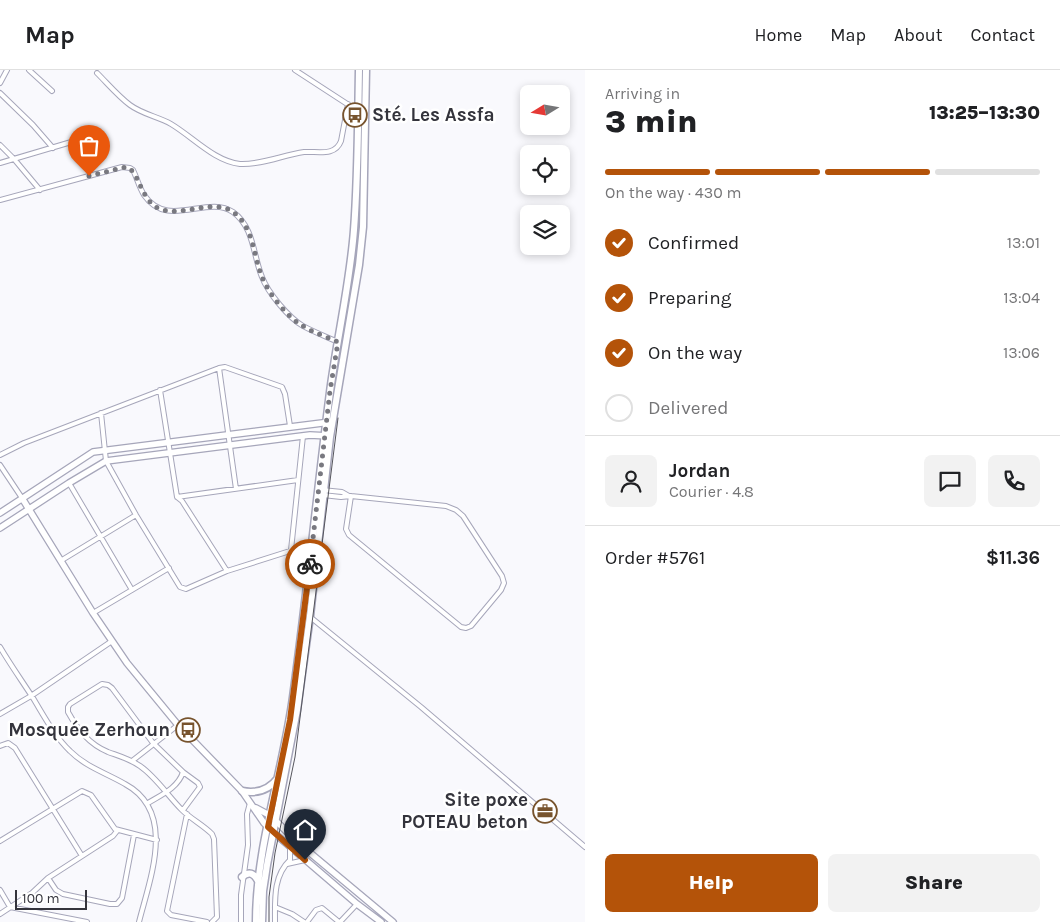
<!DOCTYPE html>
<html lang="en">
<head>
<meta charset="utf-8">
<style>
  body { margin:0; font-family:Karla,sans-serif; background:#f2f2f2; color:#202124; height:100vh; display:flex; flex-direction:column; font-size:19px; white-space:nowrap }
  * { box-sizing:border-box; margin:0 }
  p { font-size:16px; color:#757577 }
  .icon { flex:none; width:28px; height:28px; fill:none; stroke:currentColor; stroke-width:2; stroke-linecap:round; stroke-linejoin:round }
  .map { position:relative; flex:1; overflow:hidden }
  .panel { display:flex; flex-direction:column; background:#fff; width:475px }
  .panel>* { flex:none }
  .needle { width:32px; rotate:259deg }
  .controls { position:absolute; left:520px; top:15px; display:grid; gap:10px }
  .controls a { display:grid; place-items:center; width:50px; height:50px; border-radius:8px; background:#fff; box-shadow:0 2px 8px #0003; font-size:25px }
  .scale { position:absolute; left:15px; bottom:12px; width:72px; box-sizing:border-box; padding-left:5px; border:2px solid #34343c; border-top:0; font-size:14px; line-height:18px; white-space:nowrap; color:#34343c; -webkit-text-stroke:4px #fff; paint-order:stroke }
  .pin { position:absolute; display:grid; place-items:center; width:42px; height:42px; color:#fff; margin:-51px -21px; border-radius:50% 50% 50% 0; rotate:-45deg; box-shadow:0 0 5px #0007 }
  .pin .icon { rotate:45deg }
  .courier { position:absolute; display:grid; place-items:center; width:50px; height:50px; margin:-25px; border:4px solid #b45309; border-radius:50%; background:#fff; color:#222; box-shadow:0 1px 6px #0007 }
  .head em { font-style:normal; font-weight:800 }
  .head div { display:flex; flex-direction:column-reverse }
  .head { display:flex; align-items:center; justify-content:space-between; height:85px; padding:0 20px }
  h1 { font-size:32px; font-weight:800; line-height:38px }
  .bar { display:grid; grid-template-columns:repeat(4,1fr); gap:8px 5px; align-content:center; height:60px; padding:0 20px }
  .bar i { height:6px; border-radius:4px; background:#e0e0e0 }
  .bar .on { background:#b45309 }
  .bar p { grid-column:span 4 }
  .line { display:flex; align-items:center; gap:12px; padding:0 20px; border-top:1px solid #e0e0e0 }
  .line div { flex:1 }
  .round { display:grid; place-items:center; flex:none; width:52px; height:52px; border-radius:8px; background:#f2f2f2 }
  ol { padding:0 20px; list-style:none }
  li { display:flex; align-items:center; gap:15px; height:55px }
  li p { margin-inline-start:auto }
  li .icon { padding:5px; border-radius:50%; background:#b45309; color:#fff; stroke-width:4 }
  li:last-child { color:#757577 }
  li i { width:28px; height:28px; border:2px solid #e0e0e0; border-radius:50% }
  .cta { display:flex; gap:10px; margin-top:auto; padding:10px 20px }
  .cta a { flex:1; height:58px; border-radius:8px; background:#b45309; color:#fff; font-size:20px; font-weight:800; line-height:58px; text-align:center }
  .cta a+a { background:#f2f2f2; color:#202124 }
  header { display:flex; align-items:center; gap:30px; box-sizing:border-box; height:70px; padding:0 25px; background:#fff; border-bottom:1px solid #e0e0e0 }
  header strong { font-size:24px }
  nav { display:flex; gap:28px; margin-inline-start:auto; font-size:18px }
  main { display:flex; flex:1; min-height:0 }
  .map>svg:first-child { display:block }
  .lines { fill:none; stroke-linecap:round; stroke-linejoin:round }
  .street-casing { stroke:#a6a6ba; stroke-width:6 }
  .secondary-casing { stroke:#a6a6ba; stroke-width:8 }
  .primary-casing { stroke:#a6a6ba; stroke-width:9 }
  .street { stroke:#fff; stroke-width:4 }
  .secondary { stroke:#fff; stroke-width:5.5 }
  .primary { stroke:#fff; stroke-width:6 }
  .tram { stroke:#55555c; stroke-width:1 }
  .done { stroke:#797980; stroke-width:5; stroke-dasharray:0 9 }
  .route { stroke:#b45309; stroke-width:6 }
  .labels { text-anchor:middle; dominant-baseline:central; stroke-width:5; stroke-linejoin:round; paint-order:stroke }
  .poi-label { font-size:19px; font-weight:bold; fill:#34343c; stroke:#fff; text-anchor:end }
</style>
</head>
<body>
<header>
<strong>Map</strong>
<nav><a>Home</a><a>Map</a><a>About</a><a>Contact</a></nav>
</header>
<main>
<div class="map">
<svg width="585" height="852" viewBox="0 0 585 852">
  <rect width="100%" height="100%" fill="#f9f9fd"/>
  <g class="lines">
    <g class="street-casing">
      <path id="street" d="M 29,0 L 52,21
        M 295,0 L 358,41
        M 97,3 C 108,14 118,26 130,35 C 142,44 159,47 171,54 C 193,67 214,91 240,94 C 262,95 283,85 304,82 C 317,81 335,87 341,71 L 348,34
        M 0,13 L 7,0
        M 0,23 L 33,55 L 53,78
        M 0,75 L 14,89 L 40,120
        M 0,93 L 78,70
        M 0,130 L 122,97 L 130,98 L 133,100 C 137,108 139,117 144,125 C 168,160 207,124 233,142 C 254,157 253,185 262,207 C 268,223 289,248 303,256 C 314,262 327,267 338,272
        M 219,298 L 236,419
        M 160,320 L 177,427 L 182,431 L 227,501
        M 101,343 L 106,391 L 136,445 L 180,517 L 186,519 L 227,501 L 312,474
        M 0,385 L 24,373 L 219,298 L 225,297 L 282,317 L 285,324 L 290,356
        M 0,395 L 22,428
        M 69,413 L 132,520
        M 322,420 L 342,422 L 349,426
        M 323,425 L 341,427 L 351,426 L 446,436 L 456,440 L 463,446 L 502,506 L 504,513 L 501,520 L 471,556 L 466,558 L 461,557 L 349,465 L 346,459 L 351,426
        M 177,427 L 298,410
        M 291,480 L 303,366
        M 62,490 L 136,445
        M 93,543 L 169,498
        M 309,546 L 421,637 L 585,777
        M 0,577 C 10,594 22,611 33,628 C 44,646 55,667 70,681 C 86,697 106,703 125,714 C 177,742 150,808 139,852
        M 0,644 L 31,626 L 112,571
        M 0,676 L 8,673 L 15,678 L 82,786
        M 132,691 L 178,655
        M 183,702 L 198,713 L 200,717 L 183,740
        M 148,733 C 161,725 178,718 183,702 L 153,673 L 112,618 L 108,615 L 102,614 L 70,634 L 68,637 L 68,642 C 78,660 89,674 108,682 C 119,686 130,689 140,696 C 156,707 168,726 182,740 C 191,749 203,755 212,764 L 214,769 L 217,847 L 212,852
        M 187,744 L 167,841 L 171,845 L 207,852
        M 0,771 L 82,721 L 91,725 L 115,759 L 157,770
        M 287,794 L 305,790
        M 48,808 L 56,820 L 63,824 L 110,834 L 117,834 L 122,828 L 134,765
        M 0,820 L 10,837 L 87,852
        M 275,837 L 292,844 L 304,852
        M 0,844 L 32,823 L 48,808 L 113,766 L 117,761
        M 241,852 L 241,825 L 248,775 L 247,744 L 250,733
        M 275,852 C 275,830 273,806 290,790 L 290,777
        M 307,852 L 316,840 L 322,838 L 339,852
        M 340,852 L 357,834"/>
    </g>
    <g class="secondary-casing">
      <path id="secondary" d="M 22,428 L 93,543 L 127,593 L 178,655 L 242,721 L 264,753 L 273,762 L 357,834 L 381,852
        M 0,443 L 93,382 L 330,352
        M 0,458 L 69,413 L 106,391 L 310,365 L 329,366
        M 256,738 L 271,746 L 297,772 L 393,852"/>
    </g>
    <g class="primary-casing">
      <path id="primary" d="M 242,721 C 257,724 269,720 278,708
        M 242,807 C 249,801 254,803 258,811
        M 256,852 C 256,776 283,702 293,627 C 307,525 317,424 330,322 C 337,268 350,214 354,160 C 358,107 358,53 359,0
        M 262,852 L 263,821 L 267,795 L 297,640 L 310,546 L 330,367 L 359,195 L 363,157 L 366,0"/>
    </g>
    <use href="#street" class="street"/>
    <use href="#secondary" class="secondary"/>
    <use href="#primary" class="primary"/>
    <path class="tram" d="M 269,852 L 269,827 L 275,783 L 295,687 L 338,348"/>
  </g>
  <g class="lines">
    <path class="done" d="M 89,106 L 126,97 C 139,100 140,129 158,138 C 181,149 211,127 233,142 C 254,157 253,185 262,207 C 268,223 288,248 303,256 C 314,263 327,267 338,272 L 330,321 L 310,494"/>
    <path class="route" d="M 305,790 L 268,757 L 290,650 L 310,494"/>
  </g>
  <defs>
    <g id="bus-ring" transform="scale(1.25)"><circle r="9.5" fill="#fff" stroke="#77532d" stroke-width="1.5"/><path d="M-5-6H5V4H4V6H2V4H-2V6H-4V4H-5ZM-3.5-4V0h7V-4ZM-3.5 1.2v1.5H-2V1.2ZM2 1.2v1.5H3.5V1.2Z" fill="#77532d"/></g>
    <g id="office-ring" transform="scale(1.25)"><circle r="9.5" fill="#fff" stroke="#77532d" stroke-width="1.5"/><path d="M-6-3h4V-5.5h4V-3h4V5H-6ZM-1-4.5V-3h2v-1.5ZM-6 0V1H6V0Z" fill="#77532d"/></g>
  </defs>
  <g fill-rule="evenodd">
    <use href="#bus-ring" x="355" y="45"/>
    <use href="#bus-ring" x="188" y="660"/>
    <use href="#office-ring" x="545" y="741"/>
  </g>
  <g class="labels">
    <g class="poi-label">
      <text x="372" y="45" text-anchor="start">Sté. Les Assfa</text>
      <text x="170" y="660">Mosquée Zerhoun</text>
      <text x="528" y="730">Site poxe<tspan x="528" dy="22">POTEAU beton</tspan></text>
    </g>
  </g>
</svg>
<div class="controls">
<a><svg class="needle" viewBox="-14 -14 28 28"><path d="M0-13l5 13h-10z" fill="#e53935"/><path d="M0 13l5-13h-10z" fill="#757577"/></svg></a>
<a><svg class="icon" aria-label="locate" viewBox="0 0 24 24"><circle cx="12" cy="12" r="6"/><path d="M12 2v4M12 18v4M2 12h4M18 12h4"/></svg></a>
<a><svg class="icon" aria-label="layers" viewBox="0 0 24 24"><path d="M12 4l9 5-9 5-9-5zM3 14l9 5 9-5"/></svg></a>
</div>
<div class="scale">100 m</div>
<div class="pin" style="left:89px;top:106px;background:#ea580c"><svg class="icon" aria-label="bag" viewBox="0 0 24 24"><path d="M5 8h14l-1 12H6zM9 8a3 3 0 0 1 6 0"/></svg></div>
<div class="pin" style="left:305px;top:790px;background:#1f2937"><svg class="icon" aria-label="home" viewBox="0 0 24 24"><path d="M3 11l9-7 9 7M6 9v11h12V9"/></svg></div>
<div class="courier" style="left:310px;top:494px"><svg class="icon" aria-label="bike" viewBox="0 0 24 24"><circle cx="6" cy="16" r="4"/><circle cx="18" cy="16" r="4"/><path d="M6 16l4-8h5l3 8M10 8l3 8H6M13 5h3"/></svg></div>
</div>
<section class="panel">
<div class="head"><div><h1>3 min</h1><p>Arriving in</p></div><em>13:25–13:30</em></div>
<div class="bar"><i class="on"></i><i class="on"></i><i class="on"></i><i></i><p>On the way · 430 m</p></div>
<ol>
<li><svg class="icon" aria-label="check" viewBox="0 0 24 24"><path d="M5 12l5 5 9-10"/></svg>Confirmed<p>13:01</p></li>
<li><svg class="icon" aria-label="check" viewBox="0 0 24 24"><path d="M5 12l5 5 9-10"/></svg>Preparing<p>13:04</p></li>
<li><svg class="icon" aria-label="check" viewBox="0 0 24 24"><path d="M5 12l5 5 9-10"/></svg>On the way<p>13:06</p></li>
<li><i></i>Delivered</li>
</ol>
<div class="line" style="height:90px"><a class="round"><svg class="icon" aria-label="person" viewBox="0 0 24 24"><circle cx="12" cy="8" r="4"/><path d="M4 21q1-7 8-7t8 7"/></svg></a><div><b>Jordan</b><p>Courier · 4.8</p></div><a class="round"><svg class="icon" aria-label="chat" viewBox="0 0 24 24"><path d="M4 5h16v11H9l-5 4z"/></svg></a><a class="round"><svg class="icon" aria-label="phone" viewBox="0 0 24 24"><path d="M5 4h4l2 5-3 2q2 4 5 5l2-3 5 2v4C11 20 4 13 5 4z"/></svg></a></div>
<div class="line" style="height:65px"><div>Order #5761</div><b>$11.36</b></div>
<div class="cta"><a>Help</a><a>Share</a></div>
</section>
</main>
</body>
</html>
